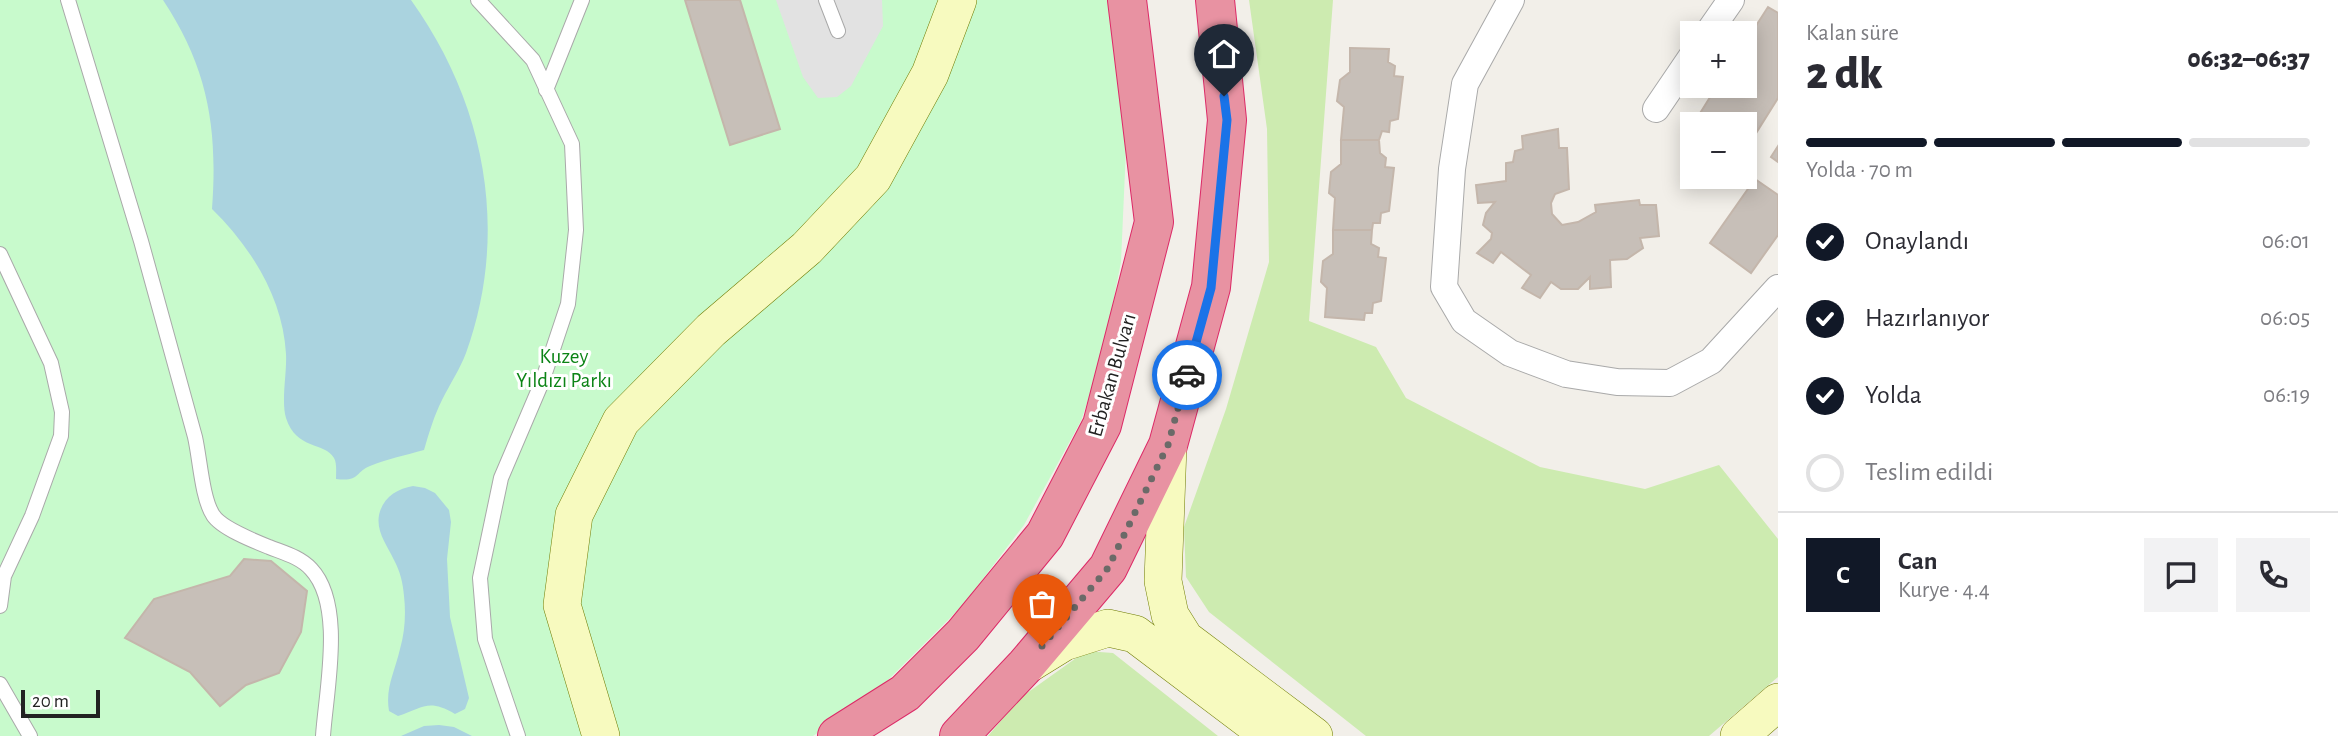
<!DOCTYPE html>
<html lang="tr">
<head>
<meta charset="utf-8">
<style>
  body { margin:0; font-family:"Alegreya Sans",sans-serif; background:#f2f2f3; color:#2b2b33; height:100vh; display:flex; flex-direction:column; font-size:26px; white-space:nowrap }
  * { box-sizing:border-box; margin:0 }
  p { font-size:23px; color:#7c7c81 }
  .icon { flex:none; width:38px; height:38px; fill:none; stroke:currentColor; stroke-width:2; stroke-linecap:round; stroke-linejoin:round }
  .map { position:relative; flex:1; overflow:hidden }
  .panel { display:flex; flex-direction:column; background:#fff; width:560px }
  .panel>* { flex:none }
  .buttons { position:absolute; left:1680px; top:21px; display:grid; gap:14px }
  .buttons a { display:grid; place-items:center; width:77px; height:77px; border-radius:0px; background:#fff; box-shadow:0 4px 18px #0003; font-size:35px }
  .scale { position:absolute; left:21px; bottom:18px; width:79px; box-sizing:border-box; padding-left:7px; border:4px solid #222; border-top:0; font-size:19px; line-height:24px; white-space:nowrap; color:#222; -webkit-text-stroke:5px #fff; paint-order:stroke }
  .pin { position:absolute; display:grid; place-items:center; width:60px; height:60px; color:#fff; margin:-72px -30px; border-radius:50% 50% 50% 0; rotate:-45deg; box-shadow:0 0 7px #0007 }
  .pin .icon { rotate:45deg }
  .courier { position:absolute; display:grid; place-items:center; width:70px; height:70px; margin:-35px; border:5px solid #1a73e8; border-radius:50%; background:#fff; color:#222; box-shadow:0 2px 9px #0007 }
  .headline em { font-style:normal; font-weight:800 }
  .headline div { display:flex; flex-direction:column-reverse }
  .headline { display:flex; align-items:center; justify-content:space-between; height:119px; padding:0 28px }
  h1 { font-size:46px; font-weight:800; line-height:52px }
  .bar { display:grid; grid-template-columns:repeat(4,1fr); gap:10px 7px; align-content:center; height:84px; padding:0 28px }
  .bar i { height:9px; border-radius:5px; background:#e1e1e2 }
  .bar .selected { background:#111827 }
  .bar p { grid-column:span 4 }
  .line { display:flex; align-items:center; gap:18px; padding:0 28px; border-top:2px solid #e1e1e2 }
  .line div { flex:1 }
  .round { display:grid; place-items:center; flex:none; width:74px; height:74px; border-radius:0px; background:#f2f2f3 }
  ol { padding:0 28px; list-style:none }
  li { display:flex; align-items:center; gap:21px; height:77px }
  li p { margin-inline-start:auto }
  li .icon { padding:7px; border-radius:50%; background:#111827; color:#fff; stroke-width:4 }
  li:last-child { color:#7c7c81 }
  li i { width:38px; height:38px; border:4px solid #e1e1e2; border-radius:50% }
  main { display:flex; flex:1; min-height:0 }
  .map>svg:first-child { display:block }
  .grass { fill:#cdebb0 }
  .park { fill:#c8facc }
  .parking { fill:#e2e2e2 }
  .water { fill:#aad3df }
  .building { fill:#c7bfb8; stroke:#c4b6ab; stroke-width:2 }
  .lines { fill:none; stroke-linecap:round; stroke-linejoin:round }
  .lane-casing { stroke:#a9a9a9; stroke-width:16 }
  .street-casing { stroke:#a9a9a9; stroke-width:28 }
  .secondary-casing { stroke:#707d05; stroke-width:38 }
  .highway-casing { stroke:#dc2a67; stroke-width:40 }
  .lane { stroke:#fff; stroke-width:14 }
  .street { stroke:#fff; stroke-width:26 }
  .secondary { stroke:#f7fabf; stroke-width:37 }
  .highway { stroke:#e892a2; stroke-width:38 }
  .done { stroke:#6b6a68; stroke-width:7; stroke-dasharray:0 12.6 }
  .route { stroke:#1a73e8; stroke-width:9 }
  .labels { text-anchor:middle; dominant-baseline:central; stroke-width:6; stroke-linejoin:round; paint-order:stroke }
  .park-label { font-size:21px; fill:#0c8416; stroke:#fff }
  .street-label { font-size:21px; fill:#222; stroke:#fff }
</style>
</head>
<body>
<main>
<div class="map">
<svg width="1778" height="736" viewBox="0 0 1778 736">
  <rect width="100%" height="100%" fill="#f2efe9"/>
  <path class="grass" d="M 1249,0 L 1333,0 L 1309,321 L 1376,347 L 1406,398 L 1540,467 L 1645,489 L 1719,465 L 1778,539 L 1778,677 L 1709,736 L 1366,736 L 1209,612 L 1186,577 L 1184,527 L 1226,409 L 1269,262 L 1267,129 Z
    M 1086,651 L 1113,653 L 1218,736 L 988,736 L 1020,698 Z"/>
  <path class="park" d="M 0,0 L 1109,0 L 1127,126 L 1121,262 L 1103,354 L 1081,421 L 1024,525 L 963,605 L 872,696 L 813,736 L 0,736 Z"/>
  <path class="parking" d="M 776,0 L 882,0 L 883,26 L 851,86 L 837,97 L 818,98 L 803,77 Z"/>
  <path class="water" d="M 163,0 L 411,0 C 485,103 510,231 466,353 C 460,369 450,384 442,400 C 434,416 429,433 424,450 C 406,455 387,459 370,466 C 355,472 360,482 336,479 C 336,472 337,463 334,458 C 325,442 296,450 286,418 C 281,401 287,373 286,354 C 283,298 251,247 212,209 C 218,128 208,68 163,0 Z
    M 413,486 L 425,488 L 435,493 L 449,510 L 451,522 L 447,559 L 450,617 L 469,698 L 465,709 L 455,714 C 428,698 423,708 398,716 L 389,711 C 385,688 395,671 400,649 C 405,632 406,613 404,596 C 403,583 400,571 394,560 C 387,545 376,532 379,515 C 383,497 397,489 413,486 Z
    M 439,725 L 454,727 L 472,736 L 401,736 L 424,726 Z"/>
  <path class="building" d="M 685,0 L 740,0 L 780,129 L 730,145 Z
    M 1768,7 L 1778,13 L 1778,98 L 1748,146 L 1745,144 L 1745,124 L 1714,124 L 1699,115 L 1717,86 L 1745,86 L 1745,43 Z
    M 1350,48 L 1389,49 L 1388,62 L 1395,66 L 1394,76 L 1403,77 L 1398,119 L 1390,121 L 1389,132 L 1382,131 L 1379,140 L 1341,140 L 1344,107 L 1337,101 L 1340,80 L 1350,72 Z
    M 1558,129 L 1559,148 L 1567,148 L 1569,189 L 1555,194 L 1551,203 L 1552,214 L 1562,225 L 1578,222 L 1596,212 L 1595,205 L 1639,200 L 1640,205 L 1656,205 L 1659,236 L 1640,238 L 1643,248 L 1627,259 L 1610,260 L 1611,287 L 1590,289 L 1590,277 L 1578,289 L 1561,289 L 1551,282 L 1540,298 L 1522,288 L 1531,275 L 1501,252 L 1493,263 L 1477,253 L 1491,239 L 1492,233 L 1483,225 L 1486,213 L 1495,202 L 1478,203 L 1476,185 L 1506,181 L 1506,163 L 1513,162 L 1515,151 L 1523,149 L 1522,136 Z
    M 1341,140 L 1379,140 L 1380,153 L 1386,158 L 1385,167 L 1394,168 L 1389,211 L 1381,213 L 1380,223 L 1373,223 L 1372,230 L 1333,230 L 1335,198 L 1329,193 L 1331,172 L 1341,164 Z
    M 1778,146 L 1778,162 L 1771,157 Z
    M 1755,179 L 1778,195 L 1778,235 L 1751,273 L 1710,243 Z
    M 1333,230 L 1372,230 L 1371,244 L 1379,248 L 1378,257 L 1386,258 L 1381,301 L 1373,303 L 1372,313 L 1365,313 L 1364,320 L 1325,317 L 1327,288 L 1321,282 L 1323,261 L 1333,254 Z
    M 244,559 L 271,561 L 307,591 L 301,632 L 279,673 L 246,685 L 220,706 L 190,672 L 125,638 L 154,599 L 230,576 Z"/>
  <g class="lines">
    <g class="lane-casing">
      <path id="lane" d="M 68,0 L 141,241 L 195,437 C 200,459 202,498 213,515 C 221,528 254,541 269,547 C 284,553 300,557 311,569 C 345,605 326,690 323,736
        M 478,0 L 533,60 L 572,144 L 576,230 L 568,304 L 542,382 L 501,478 L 480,578 L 485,639 L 518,736
        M 826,0 L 838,31
        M 546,90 L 582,0
        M 0,254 L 51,363 L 62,412 L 61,436 L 32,516 L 4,576 L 0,606
        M 0,684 L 30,736"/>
    </g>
    <g class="street-casing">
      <path id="street" d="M 1511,0 L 1465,84 L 1452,169 L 1444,287 L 1464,321 L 1510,353 L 1566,374 L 1617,382 L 1670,383 L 1711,361 L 1778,288
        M 1708,33 L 1731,0
        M 1656,109 L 1692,56"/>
    </g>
    <g class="secondary-casing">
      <path id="secondary" d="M 1168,446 L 1163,581 L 1170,615 L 1185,639 L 1314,736
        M 1030,663 L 1064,642 L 1108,628 L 1135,634 L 1270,736
        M 601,736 L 562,605 L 574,515 L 621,421 L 711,330 L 807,248 L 873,178 L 930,74 L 958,0
        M 1739,736 L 1778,702"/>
    </g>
    <g class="highway-casing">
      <path id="highway" d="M 837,736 L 905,693 L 963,635 L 1045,535 L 1102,425 L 1154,222 L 1127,0
        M 959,736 L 1026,665 L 1108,568 L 1168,445 L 1211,287 L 1227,120 L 1215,0"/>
    </g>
    <use href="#lane" class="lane"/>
    <use href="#street" class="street"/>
    <use href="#secondary" class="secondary"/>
    <use href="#highway" class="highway"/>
  </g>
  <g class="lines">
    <path class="done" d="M 1042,646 L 1108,568 L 1168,445 L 1187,375"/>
    <path class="route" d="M 1187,375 L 1211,288 L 1227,120 L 1224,96"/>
  </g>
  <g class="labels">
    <g class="park-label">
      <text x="564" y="356">Kuzey<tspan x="564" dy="24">Yıldızı Parkı</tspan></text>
    </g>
    <g class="street-label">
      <text transform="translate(1112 375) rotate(-74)">Erbakan Bulvarı</text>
    </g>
  </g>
</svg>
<div class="buttons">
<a>+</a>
<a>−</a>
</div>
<div class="scale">20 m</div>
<div class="pin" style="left:1042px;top:646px;background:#ea580c"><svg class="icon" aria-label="bag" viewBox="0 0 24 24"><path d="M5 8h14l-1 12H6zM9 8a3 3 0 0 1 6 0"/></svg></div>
<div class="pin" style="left:1224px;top:96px;background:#1f2937"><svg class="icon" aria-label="home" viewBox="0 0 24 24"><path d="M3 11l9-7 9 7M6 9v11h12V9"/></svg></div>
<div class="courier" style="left:1187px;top:375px"><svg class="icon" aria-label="car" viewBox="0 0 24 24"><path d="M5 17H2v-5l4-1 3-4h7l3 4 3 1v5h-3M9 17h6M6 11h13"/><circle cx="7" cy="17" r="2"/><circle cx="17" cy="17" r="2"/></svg></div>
</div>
<section class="panel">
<div class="headline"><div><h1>2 dk</h1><p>Kalan süre</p></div><em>06:32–06:37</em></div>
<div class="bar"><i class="selected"></i><i class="selected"></i><i class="selected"></i><i></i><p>Yolda · 70 m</p></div>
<ol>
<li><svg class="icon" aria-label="check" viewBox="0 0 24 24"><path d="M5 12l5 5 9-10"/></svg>Onaylandı<p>06:01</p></li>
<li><svg class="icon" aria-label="check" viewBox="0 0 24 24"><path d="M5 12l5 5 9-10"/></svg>Hazırlanıyor<p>06:05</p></li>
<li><svg class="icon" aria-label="check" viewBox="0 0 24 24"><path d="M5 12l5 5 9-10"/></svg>Yolda<p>06:19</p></li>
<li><i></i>Teslim edildi</li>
</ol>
<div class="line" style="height:126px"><b class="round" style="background:#111827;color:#fff">C</b><div><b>Can</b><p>Kurye · 4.4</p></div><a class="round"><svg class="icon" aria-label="chat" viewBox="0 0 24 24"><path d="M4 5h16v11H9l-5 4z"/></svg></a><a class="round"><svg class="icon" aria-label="phone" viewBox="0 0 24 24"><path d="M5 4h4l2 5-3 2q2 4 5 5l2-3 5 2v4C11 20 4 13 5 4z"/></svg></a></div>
</section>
</main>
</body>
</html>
